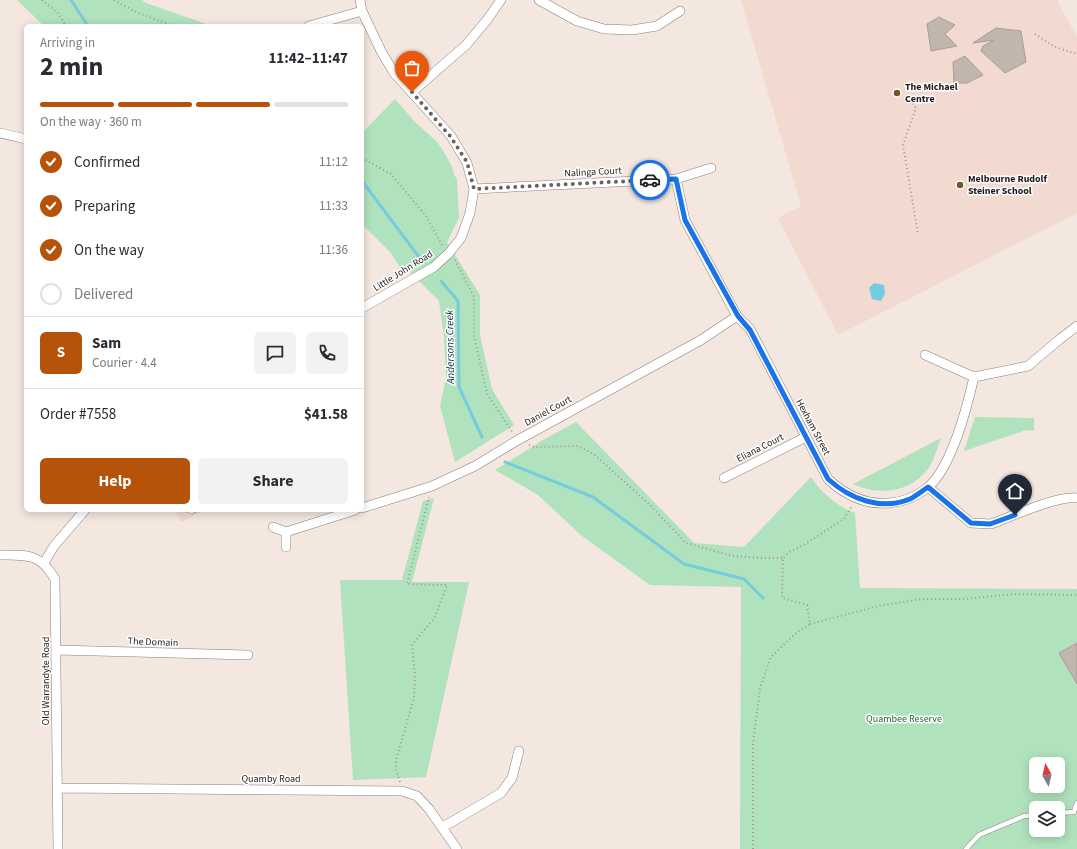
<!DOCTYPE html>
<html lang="en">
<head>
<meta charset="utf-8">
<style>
  body { margin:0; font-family:"Source Sans 3",sans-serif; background:#f2f2f3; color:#2b2b33; height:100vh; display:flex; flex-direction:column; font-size:15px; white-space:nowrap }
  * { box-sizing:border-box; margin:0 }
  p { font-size:13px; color:#7c7c81 }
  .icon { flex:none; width:22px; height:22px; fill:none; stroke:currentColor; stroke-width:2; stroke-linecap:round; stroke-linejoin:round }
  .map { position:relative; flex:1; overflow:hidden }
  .side { position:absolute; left:24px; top:24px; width:340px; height:488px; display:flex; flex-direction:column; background:#fff; border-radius:6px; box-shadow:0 2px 10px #0003 }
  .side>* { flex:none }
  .needle { width:26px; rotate:352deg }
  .fabs { position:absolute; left:1029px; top:757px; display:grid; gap:8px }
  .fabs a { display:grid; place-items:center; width:36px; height:36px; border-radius:6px; background:#fff; box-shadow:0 2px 10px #0003; font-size:20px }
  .pin { position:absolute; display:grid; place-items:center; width:34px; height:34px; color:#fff; margin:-41px -17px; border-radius:50% 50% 50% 0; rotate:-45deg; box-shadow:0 0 4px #0007 }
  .pin .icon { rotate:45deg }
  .courier { position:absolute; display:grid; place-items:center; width:40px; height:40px; margin:-20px; border:3px solid #1a73e8; border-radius:50%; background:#fff; color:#222; box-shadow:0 1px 5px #0007 }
  .head em { font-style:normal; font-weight:700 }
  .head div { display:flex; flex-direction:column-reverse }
  .head { display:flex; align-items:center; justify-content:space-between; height:68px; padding:0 16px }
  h1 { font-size:26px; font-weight:700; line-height:30px }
  .bar { display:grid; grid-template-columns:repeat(4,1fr); gap:6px 4px; align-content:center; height:48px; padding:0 16px }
  .bar i { height:5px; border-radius:3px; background:#e1e1e2 }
  .bar .selected { background:#b45309 }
  .bar p { grid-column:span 4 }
  .line { display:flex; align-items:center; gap:10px; padding:0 16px; border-top:1px solid #e1e1e2 }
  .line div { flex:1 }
  .round { display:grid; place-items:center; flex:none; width:42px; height:42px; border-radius:6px; background:#f2f2f3 }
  ol { padding:0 16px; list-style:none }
  li { display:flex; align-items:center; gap:12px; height:44px }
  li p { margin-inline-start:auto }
  li .icon { padding:4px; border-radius:50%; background:#b45309; color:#fff; stroke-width:4 }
  li:last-child { color:#7c7c81 }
  li i { width:22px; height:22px; border:2px solid #e1e1e2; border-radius:50% }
  .primary-button { display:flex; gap:8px; margin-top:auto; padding:8px 16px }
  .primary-button a { flex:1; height:46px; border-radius:6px; background:#b45309; color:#fff; font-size:16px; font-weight:700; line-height:46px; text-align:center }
  .primary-button a+a { background:#f2f2f3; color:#2b2b33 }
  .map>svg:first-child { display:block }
  .built { fill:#eedace }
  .education { fill:#f2dad0 }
  .green { fill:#b0e2bd; fill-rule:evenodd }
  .water { fill:#76ccdf }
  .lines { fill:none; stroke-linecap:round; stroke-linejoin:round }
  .stream { stroke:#76ccdf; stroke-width:3 }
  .building { fill:#c1b6ae; stroke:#a99d96 }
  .service-casing { stroke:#8a7f78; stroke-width:5.5 }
  .minor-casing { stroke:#8a7f78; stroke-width:10 }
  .path { stroke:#a19892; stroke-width:2; stroke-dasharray:1 3; stroke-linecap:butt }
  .service { stroke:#fff; stroke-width:4.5 }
  .minor { stroke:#fff; stroke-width:9 }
  .done { stroke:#69625d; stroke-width:4; stroke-dasharray:0 7.2 }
  .route { stroke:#1a73e8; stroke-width:5 }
  .poi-dot { fill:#6c5928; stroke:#fff; stroke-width:1.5 }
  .labels { text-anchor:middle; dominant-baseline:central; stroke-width:3; stroke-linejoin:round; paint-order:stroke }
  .poi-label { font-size:10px; font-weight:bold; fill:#1e1a17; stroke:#fff; text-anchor:start }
  .street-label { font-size:10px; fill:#1e1a17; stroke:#fff }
  .park-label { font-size:10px; fill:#22633b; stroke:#fff }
  .water-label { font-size:11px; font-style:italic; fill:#053139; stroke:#fff }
</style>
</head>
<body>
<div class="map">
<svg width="1077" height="849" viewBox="0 0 1077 849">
  <rect width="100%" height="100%" fill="#f3e7df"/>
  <path class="built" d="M 175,510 L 205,510 L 181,522 Z"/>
  <path class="education" d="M 741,0 L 1057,0 L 1077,37 L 1077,213 L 838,335 L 778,218 L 801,206 Z"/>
  <path class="green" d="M 17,0 L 142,0 L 146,3 L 212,26 L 44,26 Z
    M 395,99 L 415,122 L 438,143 L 445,154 L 452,167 L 454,175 L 457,179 L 459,218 L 447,242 L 480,295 L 480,335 L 492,389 L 514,425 L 455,462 L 440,406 L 446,377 L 444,337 L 439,301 L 403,265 L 400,267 L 391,253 L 362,224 L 362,133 Z
    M 975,417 L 1034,418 L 1034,431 L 1026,430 L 964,451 Z
    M 576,422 L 694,543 L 744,547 L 811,477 C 822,494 836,505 855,513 L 860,588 L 1077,589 L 1077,849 L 740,849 L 741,587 L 650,585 L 582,536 L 538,495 L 495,470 L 543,440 ZM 1036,764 L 1058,764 L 1058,786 L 1036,786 ZM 1036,808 L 1058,808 L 1058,830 L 1036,830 Z
    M 941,438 C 937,449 934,460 928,469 C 910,493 878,496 853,484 Z
    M 434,498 L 412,582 L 469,582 L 426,777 L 353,780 L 340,580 L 402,580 L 423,501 Z"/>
  <path class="water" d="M 874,283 L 884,285 L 885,294 L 881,301 L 872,299 L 869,288 Z"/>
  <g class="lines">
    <path class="stream" d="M 71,0 L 88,26
      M 362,181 L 419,257
      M 441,281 L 458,301 L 459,387 L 482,437
      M 505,462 L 593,497 L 684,564 L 744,579 L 763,598"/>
  </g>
  <path class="building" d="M 939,17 L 955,25 L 945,34 L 957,46 L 931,51 L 927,24 Z
    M 996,28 L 1021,31 L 1026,62 L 1005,73 L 981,51 L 983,46 L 994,40 L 973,43 Z
    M 965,56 L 983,75 L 967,83 L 954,83 L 953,62 Z
    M 1077,643 L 1077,684 L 1059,653 Z"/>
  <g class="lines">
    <g class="service-casing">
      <path id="service" d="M 189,510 L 192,511 L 194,510
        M 1058,813 L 1074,812 L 1077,803
        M 966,849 L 979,835 L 1024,816 L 1036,815"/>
    </g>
    <g class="minor-casing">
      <path id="minor" d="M 360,0 L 362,11 L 381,51 L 394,73 L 451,136 L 467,163 L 474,189 L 470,213 L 461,238 L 449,253 L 434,267 L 362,308
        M 539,0 L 577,21 L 604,29 L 632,30 L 657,26 L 680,11
        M 309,26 L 362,11
        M 412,92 L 466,45 L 487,20 L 501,0
        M 0,133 L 26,139
        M 676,179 L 685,220 L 737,316 L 750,329 L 828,479 C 845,495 865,505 889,503 C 903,502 916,497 927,488 C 952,468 967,407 974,377
        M 474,189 L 676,179 L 711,168
        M 925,355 L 974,377 L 1028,366 L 1060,339 L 1077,326
        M 724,478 L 806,437
        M 928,487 L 971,523 L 991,524 C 1013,516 1055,496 1077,498
        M 362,508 L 432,486 L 475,466 L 518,440 L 701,340 L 737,316
        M 273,527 L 286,532 L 355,510
        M 286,547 L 286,532
        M 0,555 C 27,555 40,553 55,579 L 58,849
        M 44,563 L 54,546 L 85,510
        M 57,650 L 248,655
        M 58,788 L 402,791 L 417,796 L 429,809 L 457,849
        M 443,827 L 501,793 L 512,778 L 519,751"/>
    </g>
    <path class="path" d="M 42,0 L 59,14 L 66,26
      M 114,0 L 136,12 L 173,26
      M 1035,34 L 1055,47 L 1077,54
      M 911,100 L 916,108 L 903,145 L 918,234
      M 362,158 L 391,174 L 426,216 L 443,247
      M 455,260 L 474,297 L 474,336 L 487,394 L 513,433
      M 529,445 L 534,447 L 578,446 L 595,455 L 649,504 L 686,543 L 733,556 L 761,558 L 783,558
      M 810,624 L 878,606 L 922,599 L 964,599 L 1014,594 L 1077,595
      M 400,782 L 396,770 L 396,760 L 414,698 L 415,675 L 412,645 L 435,617 L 447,585 L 407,584 L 429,497
      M 753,849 L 753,743 L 760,688 L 771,657 L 796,633 L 810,624 L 807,605 L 782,598 L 783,558 L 789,552 L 802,546 L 844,519 L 852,506"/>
    <use href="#service" class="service"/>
    <use href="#minor" class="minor"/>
  </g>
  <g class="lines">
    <path class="done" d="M 412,92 L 450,136 L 467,162 L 474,189 L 650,180"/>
    <path class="route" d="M 650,180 L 676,179 L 685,220 L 738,316 L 750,330 L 828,479 C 850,499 881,511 910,499 C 916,496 922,491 928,487 L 971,523 L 990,524 L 1015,515"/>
  </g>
  <g class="poi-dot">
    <circle cx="897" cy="93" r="4"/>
    <circle cx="960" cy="185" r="4"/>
  </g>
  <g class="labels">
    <g class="poi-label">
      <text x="905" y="87">The Michael<tspan x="905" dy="12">Centre</tspan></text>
      <text x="968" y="179">Melbourne Rudolf<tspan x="968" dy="12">Steiner School</tspan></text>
    </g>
    <g class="street-label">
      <text transform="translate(593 172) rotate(-3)">Nalinga Court</text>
      <text transform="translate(403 271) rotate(-32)">Little John Road</text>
      <text transform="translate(548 411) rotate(-29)">Daniel Court</text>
      <text transform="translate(813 427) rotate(62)">Hexham Street</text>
      <text transform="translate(760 448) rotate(-27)">Eliana Court</text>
      <text transform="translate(153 642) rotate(2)">The Domain</text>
      <text transform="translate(46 681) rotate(-90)">Old Warrandyte Road</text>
      <text x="271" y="779">Quamby Road</text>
    </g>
    <g class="park-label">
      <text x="904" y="719">Quambee Reserve</text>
    </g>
    <g class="water-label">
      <text transform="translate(450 347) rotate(-91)">Andersons Creek</text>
    </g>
  </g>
</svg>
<div class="fabs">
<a><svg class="needle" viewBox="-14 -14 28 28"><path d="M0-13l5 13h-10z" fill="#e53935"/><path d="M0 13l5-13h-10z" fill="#7c7c81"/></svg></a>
<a><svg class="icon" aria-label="layers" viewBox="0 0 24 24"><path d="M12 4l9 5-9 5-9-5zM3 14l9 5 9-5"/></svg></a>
</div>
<div class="pin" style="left:412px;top:92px;background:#ea580c"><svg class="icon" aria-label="bag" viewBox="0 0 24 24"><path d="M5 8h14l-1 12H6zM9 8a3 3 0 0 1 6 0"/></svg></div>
<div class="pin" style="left:1015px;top:515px;background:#1f2937"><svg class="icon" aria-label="home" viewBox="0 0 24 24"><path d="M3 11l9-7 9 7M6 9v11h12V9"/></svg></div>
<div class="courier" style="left:650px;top:180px"><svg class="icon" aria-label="car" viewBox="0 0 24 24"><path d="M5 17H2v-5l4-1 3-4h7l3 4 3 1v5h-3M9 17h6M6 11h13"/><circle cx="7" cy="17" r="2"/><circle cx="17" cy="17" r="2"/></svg></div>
<section class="side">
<div class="head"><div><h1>2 min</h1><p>Arriving in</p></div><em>11:42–11:47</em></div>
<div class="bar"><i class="selected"></i><i class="selected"></i><i class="selected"></i><i></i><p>On the way · 360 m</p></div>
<ol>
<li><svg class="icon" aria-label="check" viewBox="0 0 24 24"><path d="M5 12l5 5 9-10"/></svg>Confirmed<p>11:12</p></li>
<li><svg class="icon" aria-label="check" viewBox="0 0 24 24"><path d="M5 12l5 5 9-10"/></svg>Preparing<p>11:33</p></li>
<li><svg class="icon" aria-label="check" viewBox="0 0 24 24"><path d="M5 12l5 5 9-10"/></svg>On the way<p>11:36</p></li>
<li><i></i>Delivered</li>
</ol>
<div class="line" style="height:72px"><b class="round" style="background:#b45309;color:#fff">S</b><div><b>Sam</b><p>Courier · 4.4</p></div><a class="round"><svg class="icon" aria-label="chat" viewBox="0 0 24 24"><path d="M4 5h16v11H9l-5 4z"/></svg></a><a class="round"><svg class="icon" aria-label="phone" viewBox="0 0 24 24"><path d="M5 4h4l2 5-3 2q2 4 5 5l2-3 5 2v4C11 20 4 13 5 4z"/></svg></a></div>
<div class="line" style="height:52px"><div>Order #7558</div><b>$41.58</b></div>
<div class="primary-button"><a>Help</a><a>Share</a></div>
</section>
</div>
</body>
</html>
